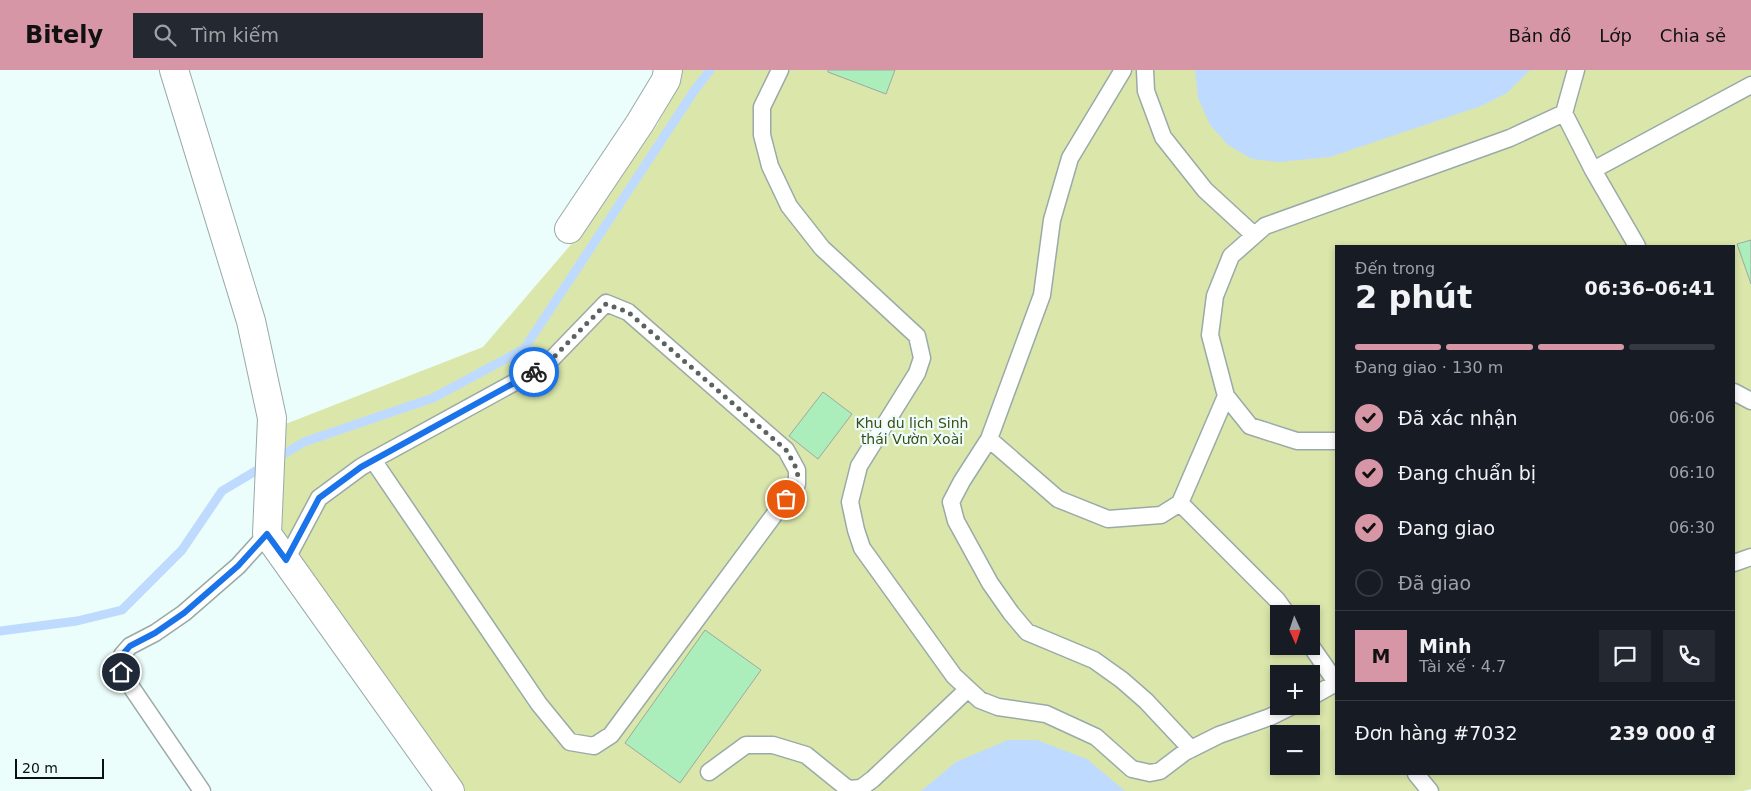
<!DOCTYPE html>
<html lang="vi">
<head>
<meta charset="utf-8">
<style>
  body { margin:0; font-family:"DejaVu Sans",sans-serif; background:#242831; color:#f1f3f6; height:100vh; display:flex; flex-direction:column; font-size:19px; white-space:nowrap }
  * { box-sizing:border-box; margin:0 }
  p { font-size:16px; color:#9ea1a6 }
  .icon { flex:none; width:28px; height:28px; fill:none; stroke:currentColor; stroke-width:2; stroke-linecap:round; stroke-linejoin:round }
  .map { position:relative; flex:1; overflow:hidden }
  .panel { position:absolute; left:1335px; top:175px; width:400px; height:530px; display:flex; flex-direction:column; background:#171b24; border-radius:0px; box-shadow:0 2px 8px #0003 }
  .panel>* { flex:none }
  .needle { width:32px; rotate:177deg }
  .tools { position:absolute; left:1270px; top:535px; display:grid; gap:10px }
  .tools a { display:grid; place-items:center; width:50px; height:50px; border-radius:0px; background:#171b24; box-shadow:0 2px 8px #0003; font-size:25px }
  .scale { position:absolute; left:15px; bottom:12px; width:89px; box-sizing:border-box; padding-left:5px; border:2px solid #0a1110; border-top:0; font-size:14px; line-height:18px; white-space:nowrap; color:#0a1110; -webkit-text-stroke:4px #ebfefb; paint-order:stroke }
  .pin { position:absolute; display:grid; place-items:center; width:42px; height:42px; color:#fff; margin:-21px; border:2px solid #fff; border-radius:50%; box-shadow:0 1px 5px #0007 }
  .courier { position:absolute; display:grid; place-items:center; width:50px; height:50px; margin:-25px; border:4px solid #1a73e8; border-radius:50%; background:#fff; color:#222; box-shadow:0 1px 6px #0007 }
  .summary em { font-style:normal; font-weight:800 }
  .summary div { display:flex; flex-direction:column-reverse }
  .summary { display:flex; align-items:center; justify-content:space-between; height:85px; padding:0 20px }
  h1 { font-size:32px; font-weight:800; line-height:38px }
  .bar { display:grid; grid-template-columns:repeat(4,1fr); gap:8px 5px; align-content:center; height:60px; padding:0 20px }
  .bar i { height:6px; border-radius:4px; background:#363941 }
  .bar .on { background:#d696a6 }
  .bar p { grid-column:span 4 }
  .line { display:flex; align-items:center; gap:12px; padding:0 20px; border-top:1px solid #363941 }
  .line div { flex:1 }
  .round { display:grid; place-items:center; flex:none; width:52px; height:52px; border-radius:0px; background:#242831 }
  ol { padding:0 20px; list-style:none }
  li { display:flex; align-items:center; gap:15px; height:55px }
  li p { margin-inline-start:auto }
  li .icon { padding:5px; border-radius:50%; background:#d696a6; color:#111; stroke-width:4 }
  li:last-child { color:#9ea1a6 }
  li i { width:28px; height:28px; border:2px solid #363941; border-radius:50% }
  header { display:flex; align-items:center; gap:30px; box-sizing:border-box; height:70px; padding:0 25px; background:#d696a6; color:#111 }
  header strong { font-size:24px }
  nav { display:flex; gap:28px; margin-inline-start:auto; font-size:18px }
  .search { width:350px; height:45px; background:#242831; display:flex; align-items:center; gap:12px; box-sizing:border-box; padding:0 18px; border-radius:0px; color:#9ea1a6; font-size:19px }
  .map>svg:first-child { display:block }
  .green { fill:#dbe6ab; fill-rule:evenodd }
  .water { fill:#bedbff }
  .lines { fill:none; stroke-linecap:round; stroke-linejoin:round }
  .stream { stroke:#bedbff; stroke-width:9 }
  .building { fill:#abeebb; stroke:#9da99f }
  .lane-casing { stroke:#99aaa7; stroke-width:19 }
  .street-casing { stroke:#99aaa7; stroke-width:30 }
  .lane { stroke:#fff; stroke-width:16 }
  .street { stroke:#fff; stroke-width:28 }
  .done { stroke:#596462; stroke-width:5; stroke-dasharray:0 9 }
  .route { stroke:#1a73e8; stroke-width:6 }
  .labels { text-anchor:middle; dominant-baseline:central; stroke-width:4.5; stroke-linejoin:round; paint-order:stroke }
  .park-label { font-size:14px; fill:#434b15; stroke:#ebfefb }
</style>
</head>
<body>
<header>
<strong>Bitely</strong>
<div class="search"><svg class="icon" aria-label="search" viewBox="0 0 24 24"><circle cx="10" cy="10" r="6"/><path d="M15 15l6 6"/></svg>Tìm kiếm</div>
<nav><a>Bản đồ</a><a>Lớp</a><a>Chia sẻ</a></nav>
</header>
<div class="map">
<svg width="1751" height="721" viewBox="0 0 1751 721">
  <rect width="100%" height="100%" fill="#ebfefb"/>
  <path class="green" d="M 681,0 L 1751,0 L 1751,719 L 1743,721 L 463,721 L 279,461 L 283,355 L 483,277 L 574,171 L 657,55 L 681,11 ZM 1336,176 L 1734,176 L 1734,704 L 1336,704 ZM 1279,544 L 1311,544 L 1311,576 L 1279,576 ZM 1279,604 L 1311,604 L 1311,636 L 1279,636 ZM 1279,664 L 1311,664 L 1311,696 L 1279,696 Z"/>
  <path class="water" d="M 1195,0 L 1530,0 L 1507,23 L 1481,36 L 1330,87 L 1279,92 L 1252,89 L 1228,75 L 1210,55 L 1198,28 Z
    M 1008,670 L 1037,670 L 1087,689 L 1125,721 L 921,721 L 956,692 Z"/>
  <g class="lines">
    <path class="stream" d="M 0,561 L 77,551 L 122,540 L 182,480 L 222,421 L 304,372 L 433,328 L 524,279 L 694,21 L 710,0"/>
  </g>
  <path class="building" d="M 828,0 L 895,0 L 886,24 L 828,2 Z
    M 1751,170 L 1751,214 L 1737,174 Z
    M 823,322 L 852,344 L 818,389 L 789,366 Z
    M 705,560 L 761,600 L 680,713 L 625,673 Z"/>
  <g class="lines">
    <g class="lane-casing">
      <path id="lane" d="M 780,0 L 762,37 L 762,65 L 770,96 L 789,136 L 822,178 L 917,266 L 922,288 L 917,303 L 859,396 L 850,432 L 856,460 L 862,478 L 954,606 L 980,630 L 998,637 L 1046,644 L 1096,667 L 1132,699 L 1150,703 L 1160,701 L 1185,682 L 1219,665 L 1270,647 L 1292,636
        M 1123,0 L 1070,88 L 1052,150 L 1042,225 L 989,369 L 962,411 L 951,432 L 956,451 L 990,513 L 1011,543 L 1027,562 L 1094,590 L 1122,610 L 1146,631 L 1191,679
        M 1145,0 L 1146,21 L 1163,67 L 1205,120 L 1254,165
        M 1576,0 L 1564,43 L 1593,100 L 1637,176
        M 1593,100 L 1751,15
        M 1734,322 L 1751,331
        M 1226,326 L 1180,433 L 1277,530 L 1287,544
        M 989,369 L 1058,429 L 1108,449 L 1161,445 L 1180,433
        M 1336,371 L 1297,371 L 1250,356 L 1226,326 L 1210,265 L 1215,226 L 1231,186 L 1265,156 L 1510,68 L 1564,43
        M 286,490 L 319,428 L 361,397 L 373,390 L 546,295 L 606,233 L 628,242 L 786,380 L 797,400 L 797,414 L 611,665 L 594,676 L 570,672 L 539,634 L 373,390
        M 1734,493 L 1751,487
        M 1311,576 L 1336,612
        M 1311,627 L 1336,613
        M 709,702 L 746,675 L 773,675 L 806,685 L 848,719 L 861,718 L 873,709 L 968,619
        M 1416,704 L 1430,721
        M 202,721 L 121,602 L 122,585 L 130,576 L 155,563 L 184,543 L 238,496 L 267,464"/>
    </g>
    <g class="street-casing">
      <path id="street" d="M 174,0 L 251,251 L 272,348 L 267,464 L 450,721
        M 569,159 L 640,53 L 666,10 L 668,0"/>
    </g>
    <use href="#lane" class="lane"/>
    <use href="#street" class="street"/>
  </g>
  <g class="lines">
    <path class="done" d="M 534,302 L 546,295 L 606,234 L 628,242 L 786,380 C 800,404 803,406 786,429"/>
    <path class="route" d="M 121,602 L 122,585 L 130,576 L 155,563 L 184,543 L 238,496 L 267,464 L 286,490 L 319,428 L 361,397 L 534,302"/>
  </g>
  <g class="labels">
    <g class="park-label">
      <text x="912" y="353">Khu du lịch Sinh<tspan x="912" dy="16">thái Vườn Xoài</tspan></text>
    </g>
  </g>
</svg>
<div class="tools">
<a><svg class="needle" viewBox="-14 -14 28 28"><path d="M0-13l5 13h-10z" fill="#e53935"/><path d="M0 13l5-13h-10z" fill="#9ea1a6"/></svg></a>
<a>+</a>
<a>−</a>
</div>
<div class="scale">20 m</div>
<div class="pin" style="left:786px;top:429px;background:#ea580c"><svg class="icon" aria-label="bag" viewBox="0 0 24 24"><path d="M5 8h14l-1 12H6zM9 8a3 3 0 0 1 6 0"/></svg></div>
<div class="pin" style="left:121px;top:602px;background:#1f2937"><svg class="icon" aria-label="home" viewBox="0 0 24 24"><path d="M3 11l9-7 9 7M6 9v11h12V9"/></svg></div>
<div class="courier" style="left:534px;top:302px"><svg class="icon" aria-label="bike" viewBox="0 0 24 24"><circle cx="6" cy="16" r="4"/><circle cx="18" cy="16" r="4"/><path d="M6 16l4-8h5l3 8M10 8l3 8H6M13 5h3"/></svg></div>
<section class="panel">
<div class="summary"><div><h1>2 phút</h1><p>Đến trong</p></div><em>06:36–06:41</em></div>
<div class="bar"><i class="on"></i><i class="on"></i><i class="on"></i><i></i><p>Đang giao · 130 m</p></div>
<ol>
<li><svg class="icon" aria-label="check" viewBox="0 0 24 24"><path d="M5 12l5 5 9-10"/></svg>Đã xác nhận<p>06:06</p></li>
<li><svg class="icon" aria-label="check" viewBox="0 0 24 24"><path d="M5 12l5 5 9-10"/></svg>Đang chuẩn bị<p>06:10</p></li>
<li><svg class="icon" aria-label="check" viewBox="0 0 24 24"><path d="M5 12l5 5 9-10"/></svg>Đang giao<p>06:30</p></li>
<li><i></i>Đã giao</li>
</ol>
<div class="line" style="height:90px"><b class="round" style="background:#d696a6;color:#111">M</b><div><b>Minh</b><p>Tài xế · 4.7</p></div><a class="round"><svg class="icon" aria-label="chat" viewBox="0 0 24 24"><path d="M4 5h16v11H9l-5 4z"/></svg></a><a class="round"><svg class="icon" aria-label="phone" viewBox="0 0 24 24"><path d="M5 4h4l2 5-3 2q2 4 5 5l2-3 5 2v4C11 20 4 13 5 4z"/></svg></a></div>
<div class="line" style="height:65px"><div>Đơn hàng #7032</div><b>239 000 ₫</b></div>
</section>
</div>
</body>
</html>
